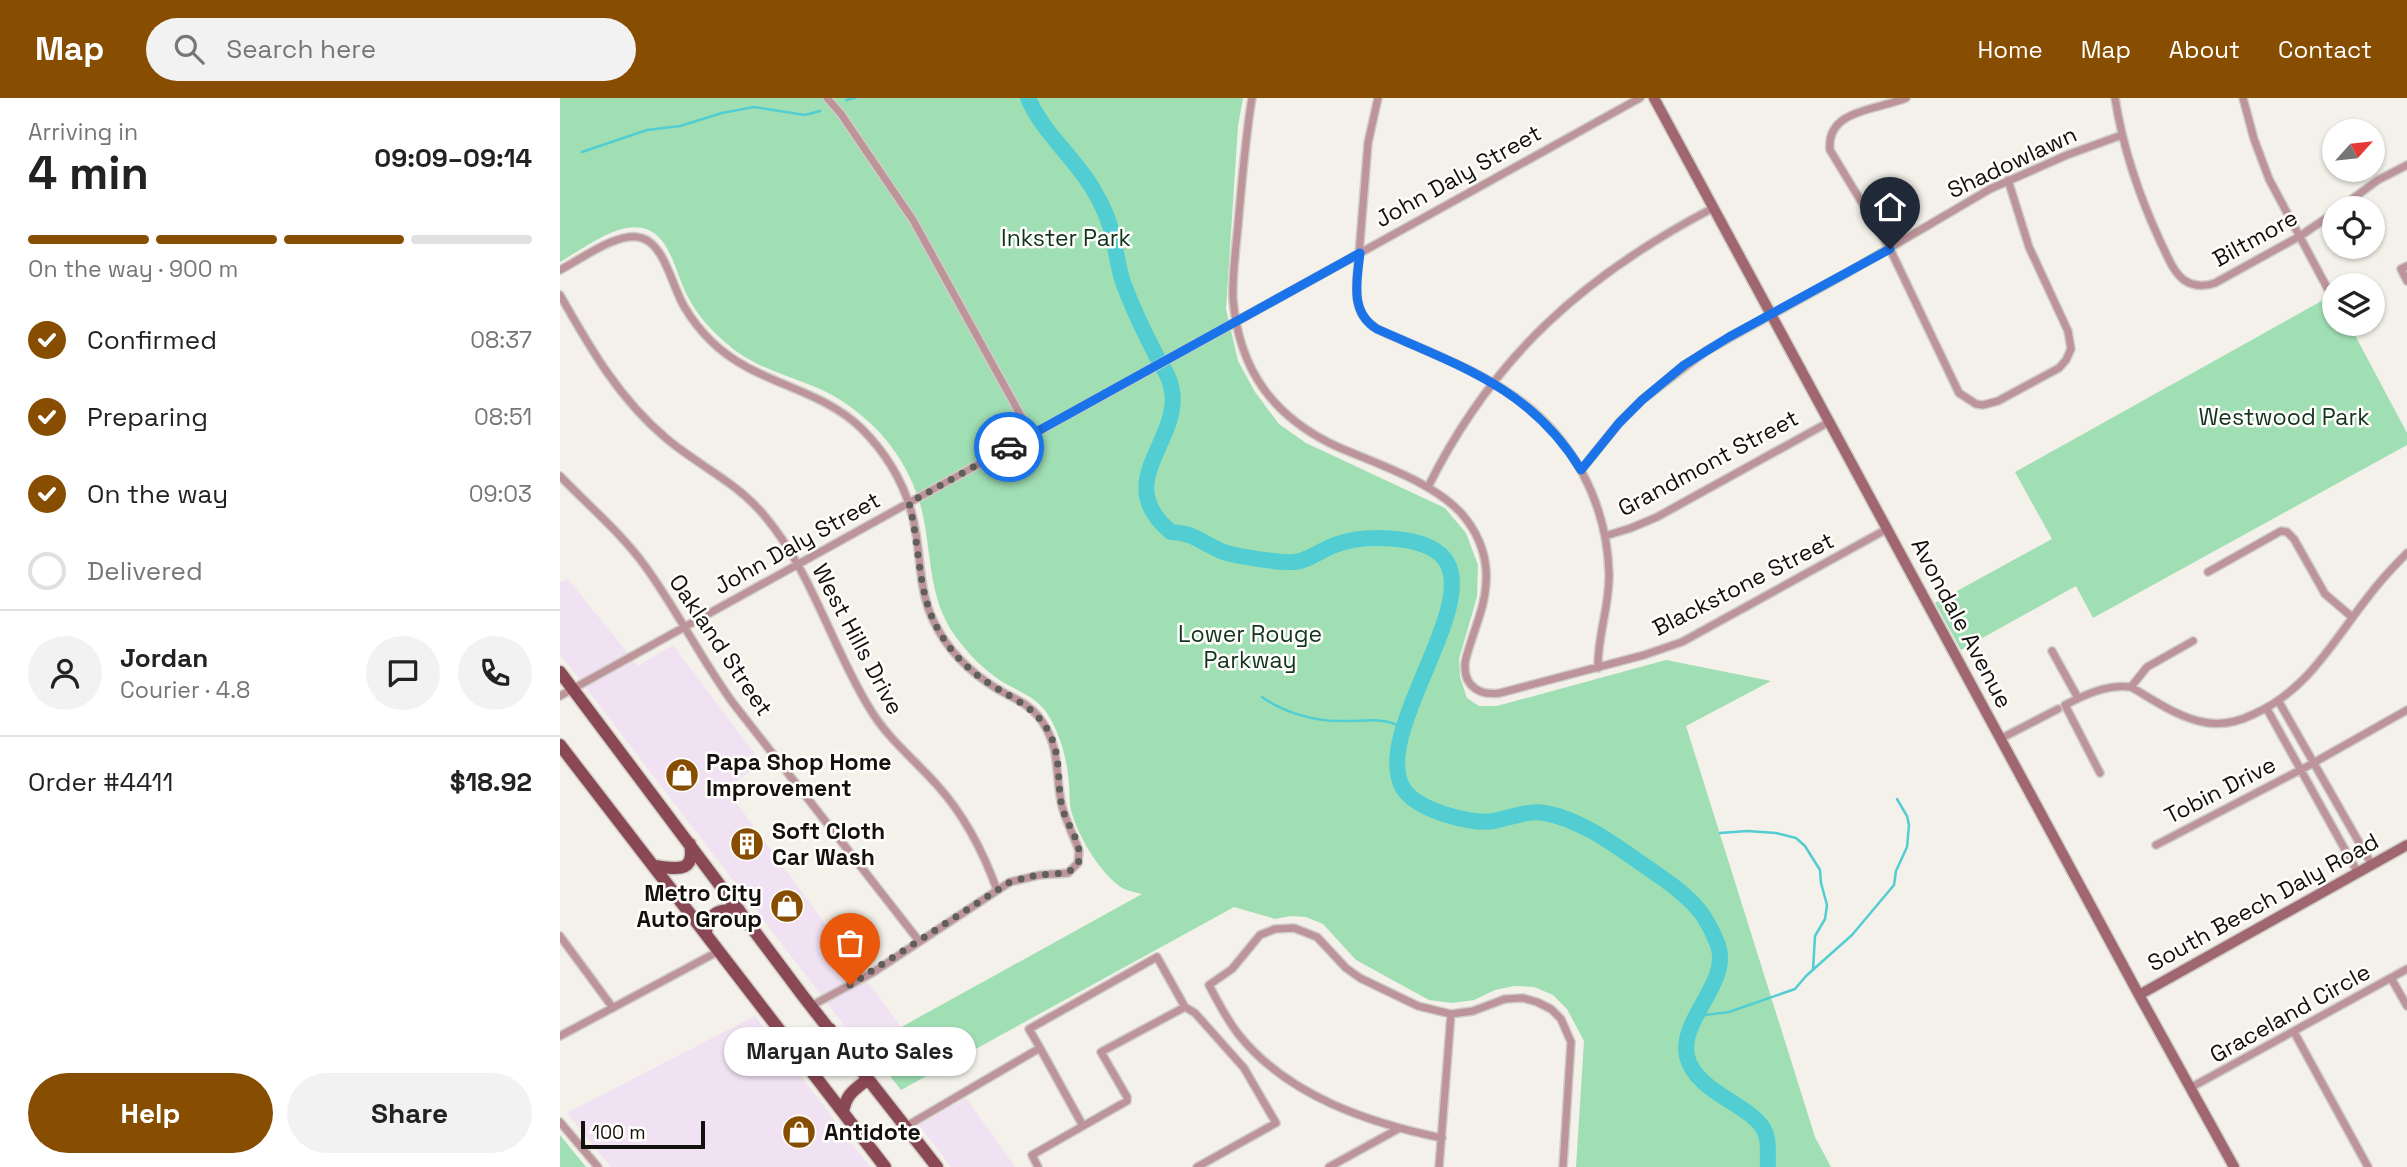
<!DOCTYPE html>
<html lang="en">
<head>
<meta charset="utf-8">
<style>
  body { margin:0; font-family:"Space Grotesk",sans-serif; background:#f2f2f2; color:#222; height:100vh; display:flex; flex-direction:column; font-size:26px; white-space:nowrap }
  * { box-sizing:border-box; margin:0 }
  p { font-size:23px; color:#767676 }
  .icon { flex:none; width:38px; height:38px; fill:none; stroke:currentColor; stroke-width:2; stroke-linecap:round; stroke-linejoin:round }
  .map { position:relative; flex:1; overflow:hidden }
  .details { display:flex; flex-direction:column; background:#fff; width:560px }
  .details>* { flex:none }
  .needle { width:46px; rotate:63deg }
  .buttons { position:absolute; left:1762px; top:21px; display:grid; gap:14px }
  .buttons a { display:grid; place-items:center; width:63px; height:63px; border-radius:50%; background:#fff; box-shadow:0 2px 5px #0004; font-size:35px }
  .scale { position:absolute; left:21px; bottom:18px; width:124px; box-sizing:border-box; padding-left:7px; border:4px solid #12110f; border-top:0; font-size:19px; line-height:24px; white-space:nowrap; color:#12110f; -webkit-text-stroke:5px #fffefb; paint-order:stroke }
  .pin { position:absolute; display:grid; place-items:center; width:60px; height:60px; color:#fff; margin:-72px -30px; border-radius:50% 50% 50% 0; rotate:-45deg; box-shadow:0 0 7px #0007 }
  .pin .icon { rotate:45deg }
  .courier { position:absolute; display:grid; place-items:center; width:70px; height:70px; margin:-35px; border:5px solid #1a73e8; border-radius:50%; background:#fff; color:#222; box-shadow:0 2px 9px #0007 }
  .bubble { position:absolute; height:49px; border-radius:24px; background:#fff; box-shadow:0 2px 5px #0004; font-size:23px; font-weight:700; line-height:49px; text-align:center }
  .overview em { font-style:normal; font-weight:700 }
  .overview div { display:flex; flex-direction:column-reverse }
  .overview { display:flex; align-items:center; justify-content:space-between; height:119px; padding:0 28px }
  h1 { font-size:46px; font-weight:700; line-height:52px }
  .bar { display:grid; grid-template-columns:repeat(4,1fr); gap:10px 7px; align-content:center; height:84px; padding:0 28px }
  .bar i { height:9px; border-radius:5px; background:#e0e0e0 }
  .bar .on { background:#874e01 }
  .bar p { grid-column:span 4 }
  .line { display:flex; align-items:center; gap:18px; padding:0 28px; border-top:2px solid #e0e0e0 }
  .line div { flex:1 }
  .round { display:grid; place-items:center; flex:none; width:74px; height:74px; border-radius:37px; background:#f2f2f2 }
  ol { padding:0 28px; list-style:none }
  li { display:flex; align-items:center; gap:21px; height:77px }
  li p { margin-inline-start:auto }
  li .icon { padding:7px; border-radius:50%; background:#874e01; color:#fff; stroke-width:4 }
  li:last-child { color:#767676 }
  li i { width:38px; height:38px; border:4px solid #e0e0e0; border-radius:50% }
  .cta { display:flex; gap:14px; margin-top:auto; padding:14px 28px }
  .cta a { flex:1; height:80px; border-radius:42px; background:#874e01; color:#fff; font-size:28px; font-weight:700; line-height:80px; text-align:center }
  .cta a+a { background:#f2f2f2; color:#222 }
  header { display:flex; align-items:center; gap:42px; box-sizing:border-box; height:98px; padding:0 35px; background:#874e01; color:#fff }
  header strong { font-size:33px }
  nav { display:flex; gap:38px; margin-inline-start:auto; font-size:24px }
  .search { width:490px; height:63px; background:#f2f2f2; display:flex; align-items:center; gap:18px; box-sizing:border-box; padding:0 24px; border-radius:38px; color:#767676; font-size:26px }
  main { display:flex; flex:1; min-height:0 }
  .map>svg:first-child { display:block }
  .commercial { fill:#f0e1f3 }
  .green { fill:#a0dfb4 }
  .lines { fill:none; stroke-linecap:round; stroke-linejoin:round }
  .stream { stroke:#52cdd2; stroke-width:2.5 }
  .river { stroke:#52cdd2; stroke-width:16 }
  .street-casing { stroke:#cfcdc6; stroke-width:10 }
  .secondary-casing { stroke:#cfcdc6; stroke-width:13 }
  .primary-casing { stroke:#cfcdc6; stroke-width:15 }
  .street { stroke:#bc949a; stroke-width:7 }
  .secondary { stroke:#a06771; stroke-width:10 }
  .primary { stroke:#8a4754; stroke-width:12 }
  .done { stroke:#615f5b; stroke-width:7; stroke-dasharray:0 12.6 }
  .route { stroke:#1a73e8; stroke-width:9 }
  .labels { text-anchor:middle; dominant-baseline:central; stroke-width:5; stroke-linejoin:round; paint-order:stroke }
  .street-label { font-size:23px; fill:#12110f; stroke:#fffefb }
  .park-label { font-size:23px; fill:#11331f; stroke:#fffefb }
  .poi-label { font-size:23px; font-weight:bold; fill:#12110f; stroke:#fffefb; text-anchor:start }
</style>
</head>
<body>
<header>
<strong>Map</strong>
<div class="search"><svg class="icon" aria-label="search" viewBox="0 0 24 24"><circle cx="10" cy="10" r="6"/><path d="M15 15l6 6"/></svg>Search here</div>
<nav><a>Home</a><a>Map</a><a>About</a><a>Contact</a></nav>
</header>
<main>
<section class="details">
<div class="overview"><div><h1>4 min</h1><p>Arriving in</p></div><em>09:09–09:14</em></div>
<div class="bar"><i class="on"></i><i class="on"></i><i class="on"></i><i></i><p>On the way · 900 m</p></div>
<ol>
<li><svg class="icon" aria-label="check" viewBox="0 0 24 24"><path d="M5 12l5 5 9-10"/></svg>Confirmed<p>08:37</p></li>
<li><svg class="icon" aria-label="check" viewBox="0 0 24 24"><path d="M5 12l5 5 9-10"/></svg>Preparing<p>08:51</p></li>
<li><svg class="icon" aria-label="check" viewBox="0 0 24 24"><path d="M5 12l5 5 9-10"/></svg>On the way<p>09:03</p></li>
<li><i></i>Delivered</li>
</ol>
<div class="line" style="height:126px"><a class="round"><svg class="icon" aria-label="person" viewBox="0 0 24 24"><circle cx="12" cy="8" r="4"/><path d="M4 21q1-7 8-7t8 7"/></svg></a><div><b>Jordan</b><p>Courier · 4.8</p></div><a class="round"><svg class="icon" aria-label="chat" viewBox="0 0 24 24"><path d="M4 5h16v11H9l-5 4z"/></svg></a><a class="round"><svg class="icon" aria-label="phone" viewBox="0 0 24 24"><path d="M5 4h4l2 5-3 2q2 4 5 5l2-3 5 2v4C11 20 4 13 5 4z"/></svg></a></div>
<div class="line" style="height:91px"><div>Order #4411</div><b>$18.92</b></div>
<div class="cta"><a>Help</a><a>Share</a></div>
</section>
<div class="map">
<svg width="1847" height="1069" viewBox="0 0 1847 1069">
  <rect width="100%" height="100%" fill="#f3f1e9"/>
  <path class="commercial" d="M 8,481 L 78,568 L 113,547 L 201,664 L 167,692 L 341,929 L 307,948 L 300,948 L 0,556 L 0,485 Z
    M 195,918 L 310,1069 L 51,1069 L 7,1015 Z
    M 406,1000 L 455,1069 L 391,1069 L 359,1027 Z"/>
  <path class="green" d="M 0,0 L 683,0 L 678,28 L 666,211 L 678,263 L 695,294 L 719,326 L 746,345 L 885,410 L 906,435 L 918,467 L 917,499 L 899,561 L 900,579 L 907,600 L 919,608 L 937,608 L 1106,562 L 1211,583 L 1126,628 L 1255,1039 L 1271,1069 L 1016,1069 L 1024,943 L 1007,911 L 993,897 L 974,889 L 954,888 L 935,892 L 914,902 L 892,905 L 869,902 L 796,862 L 763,826 L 746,819 L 730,818 L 715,821 L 674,809 L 341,992 L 307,948 L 582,796 C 574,794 565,793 558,787 C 538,772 517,736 511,712 C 509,704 510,694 509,686 C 507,662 502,642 490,620 C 480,600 459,594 441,583 C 423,571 408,556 396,539 C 368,502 372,456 362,413 C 357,391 344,365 330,347 C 314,325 285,302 260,291 C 227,277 194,270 166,245 C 152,233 138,218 129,201 C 113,173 110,122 66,130 C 45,134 19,153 0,164 Z
    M 1774,196 L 1774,226 L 1789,226 L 1847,335 L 1847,347 L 1533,520 L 1516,488 L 1401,552 L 1375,505 L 1492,441 L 1455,374 Z
    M 0,1037 L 26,1069 L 0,1069 Z"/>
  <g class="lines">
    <path class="stream" d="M 286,2 L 295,0
      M 22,54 L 87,32 L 120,28 L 162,15 L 194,9 L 245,17 L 260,13
      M 702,599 C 723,614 753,623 779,623 C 804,624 819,618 843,629
      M 1160,735 L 1187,733 L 1216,735 L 1236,740 L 1245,748 L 1260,772 L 1261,785 L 1267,807 L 1265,821 L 1255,838 L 1253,872
      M 1137,918 L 1169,914 L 1235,891 L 1246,878 L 1292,837 L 1334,787 L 1336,773 L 1347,749 L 1349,727 L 1347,718 L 1337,701"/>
    <path class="river" d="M 468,0 C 483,35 514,59 533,91 C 542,106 550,123 553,140 C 557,156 558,171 564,187 C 573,211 585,236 597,259 C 602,269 609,277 611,288 C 625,341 549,383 611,434 C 634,435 639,443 659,452 C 670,458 721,465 734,464 C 750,463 763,450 778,446 C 804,437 858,437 880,456 C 929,498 810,634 843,690 C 855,711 909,727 933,723 C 950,720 967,712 985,715 C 1023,722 1057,749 1088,770 C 1106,783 1124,794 1138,811 C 1147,821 1153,835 1158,847 C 1171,885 1119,921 1127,958 C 1135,995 1195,1008 1205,1034 C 1210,1045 1207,1058 1208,1069"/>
    <g class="street-casing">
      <path id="street" d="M 267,0 L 281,16 L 353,122 L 471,336
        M 692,0 C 685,42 682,84 678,127 C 676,151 672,177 673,201 C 679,272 713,319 778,349 C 817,366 880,386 906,421 C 920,439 928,462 926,485 C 925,507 916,527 910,547 C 908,554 905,561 905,567 C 904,589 921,598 940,595 L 1084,557 L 1122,544 L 1327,431
        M 818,0 L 808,45 L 797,181 C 796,202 797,219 817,231 C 863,252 914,270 955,299 C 1013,339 1047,406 1049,475 C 1050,508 1037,538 1038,570
        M 1346,0 C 1318,12 1266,11 1270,52 L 1330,151 L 1399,295 L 1416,306 L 1423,307 L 1438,303 L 1499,270 L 1506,262 L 1511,251 L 1508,233 L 1469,149 L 1448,82
        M 1555,0 C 1563,51 1579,98 1601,145 C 1607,157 1613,174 1624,182 C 1633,188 1644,189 1655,185 L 1740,138 L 1774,115
        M 1683,0 L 1694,41 L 1709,81 L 1771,197
        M 1780,110 L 1818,82 L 1847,67
        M 1847,168 L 1841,171 L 1847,183
        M 0,172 C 20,162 59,132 82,140 C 105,147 112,189 125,210 C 132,222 141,233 151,243 C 194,286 257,288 301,330 C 330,359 350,395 356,436 C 361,466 360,496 374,524 C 388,553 412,576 439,592 C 453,600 467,605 478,618 C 502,648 494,674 502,708 C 506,724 514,738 519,753 L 518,765 L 508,775 L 480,777 L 450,784 L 312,875 L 251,908
        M 0,197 C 30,250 59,301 107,341 C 138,367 176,384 203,416 C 252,473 271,548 310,611 C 328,641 354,661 377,687 C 405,718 423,753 437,792
        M 1021,372 L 1059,325 L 1082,302 L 1146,253 L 1287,175 L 1430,91 L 1507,57 L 1562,37
        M 0,378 C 29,408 61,435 85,468 C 117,512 141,561 173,605 L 359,843
        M 868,389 C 933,258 1025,177 1153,110
        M 1045,438 L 1071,430 L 1097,419 L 1269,324
        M 1648,474 L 1721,433 L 1727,434 L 1734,441 L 1765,496 L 1792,519
        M 1492,553 L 1518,600
        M 1571,589 L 1587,569 L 1633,543
        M 0,598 L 1080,0
        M 1719,604 L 1812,767
        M 1707,611 L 1798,775
        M 1440,641 L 1498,611
        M 1540,675 L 1505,607 C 1526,596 1548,586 1571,589 C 1594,602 1617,619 1643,624 C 1661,628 1678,624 1694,616 C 1747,593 1774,542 1808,499 C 1820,483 1833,469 1847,455
        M 1596,747 L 1746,669 L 1847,612
        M 0,838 L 53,910
        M 1831,880 L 1847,908
        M 1734,934 L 1808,1069
        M 0,938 L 159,853
        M 480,950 L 523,1028
        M 1630,990 L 1847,871
        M 0,1024 L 38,1069
        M 345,1029 L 480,950 L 469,931 L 597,859 L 625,909
        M 882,1040 C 809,1025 728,998 679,937 C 667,922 658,904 649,887 L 672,871 L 700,837 L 715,831 L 734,830 L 757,839 L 786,870 L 800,880 L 858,908 L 891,916 L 913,913 L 945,901 L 963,900 L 977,904 L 991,911 L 1001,921 L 1011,944 L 1003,1069
        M 478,1069 L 472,1057 L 567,1003 L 567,999 L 541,954 L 625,909 L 635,915 L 684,970 L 716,1025 L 637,1069
        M 769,1069 L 838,1031
        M 879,1069 L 891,916"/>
    </g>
    <g class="secondary-casing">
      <path id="secondary" d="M 1094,0 L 1579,897 L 1674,1069
        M 1579,897 L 1847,747"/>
    </g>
    <g class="primary-casing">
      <path id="primary" d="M 0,574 L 243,898 L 377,1069
        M 0,647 L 325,1069
        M 94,768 C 114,770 136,777 130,746
        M 146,834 C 148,814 161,811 179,812
        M 235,951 L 262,953 L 268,947 L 270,931
        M 283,1014 C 286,996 294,992 308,981"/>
    </g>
    <use href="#street" class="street"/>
    <use href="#secondary" class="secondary"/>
    <use href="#primary" class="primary"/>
  </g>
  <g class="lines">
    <path class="done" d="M 290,887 L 450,784 C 461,781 470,778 481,777 C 497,775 523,778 519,753 C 517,738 506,724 502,709 C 497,687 501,662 492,641 C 480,611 455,602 430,586 C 411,574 393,557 382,538 C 356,498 361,450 349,405 L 449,349"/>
    <path class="route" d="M 449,349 L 800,155 C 797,182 789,214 817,231 C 900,268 971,290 1021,372 L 1059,325 L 1082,302 L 1124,267 L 1169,239 L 1330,151"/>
  </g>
  <defs>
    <g id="shop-disc" transform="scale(1.75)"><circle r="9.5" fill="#874e01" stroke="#fffefb"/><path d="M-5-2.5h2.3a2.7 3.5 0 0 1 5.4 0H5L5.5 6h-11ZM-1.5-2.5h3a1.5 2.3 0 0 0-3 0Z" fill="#fff"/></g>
    <g id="building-disc" transform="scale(1.75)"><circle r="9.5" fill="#874e01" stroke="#fffefb"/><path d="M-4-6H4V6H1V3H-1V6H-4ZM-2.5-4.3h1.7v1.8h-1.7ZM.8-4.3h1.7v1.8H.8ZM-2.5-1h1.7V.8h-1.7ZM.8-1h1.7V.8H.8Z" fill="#fff"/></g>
  </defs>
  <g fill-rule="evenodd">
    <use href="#shop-disc" x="122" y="677"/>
    <use href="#building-disc" x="187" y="746"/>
    <use href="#shop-disc" x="227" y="808"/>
    <use href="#shop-disc" x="239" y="1034"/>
  </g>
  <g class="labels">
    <g class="street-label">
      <text transform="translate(1452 64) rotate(-25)">Shadowlawn</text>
      <text transform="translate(898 78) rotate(-29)">John Daly Street</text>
      <text transform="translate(1695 140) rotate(-29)">Biltmore</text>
      <text transform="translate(1148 365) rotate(-28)">Grandmont Street</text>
      <text transform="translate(237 445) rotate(-29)">John Daly Street</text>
      <text transform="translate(1183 486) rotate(-27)">Blackstone Street</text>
      <text transform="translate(1402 525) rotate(62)">Avondale Avenue</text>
      <text transform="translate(298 541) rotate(62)">West Hills Drive</text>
      <text transform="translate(161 547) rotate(56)">Oakland Street</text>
      <text transform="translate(1660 692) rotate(-27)">Tobin Drive</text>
      <text transform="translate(1703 804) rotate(-29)">South Beech Daly Road</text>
      <text transform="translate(1730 915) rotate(-29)">Graceland Circle</text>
    </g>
    <g class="park-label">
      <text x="506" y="140">Inkster Park</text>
      <text x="1724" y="319">Westwood Park</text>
      <text x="690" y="536">Lower Rouge<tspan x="690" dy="26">Parkway</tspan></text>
    </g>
    <g class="poi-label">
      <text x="146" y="664">Papa Shop Home<tspan x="146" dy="26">Improvement</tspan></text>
      <text x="212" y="733">Soft Cloth<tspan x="212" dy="26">Car Wash</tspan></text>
      <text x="202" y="795" text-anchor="end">Metro City<tspan x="202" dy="26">Auto Group</tspan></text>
      <text x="264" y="1034">Antidote</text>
    </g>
  </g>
</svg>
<div class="buttons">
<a><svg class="needle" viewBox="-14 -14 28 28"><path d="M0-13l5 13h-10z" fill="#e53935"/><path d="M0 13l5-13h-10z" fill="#767676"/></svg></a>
<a><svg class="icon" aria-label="locate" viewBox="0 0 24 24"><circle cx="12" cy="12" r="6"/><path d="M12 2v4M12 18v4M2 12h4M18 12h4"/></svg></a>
<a><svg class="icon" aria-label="layers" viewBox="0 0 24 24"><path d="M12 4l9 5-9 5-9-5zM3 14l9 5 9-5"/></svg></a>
</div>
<div class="scale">100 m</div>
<div class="pin" style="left:290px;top:887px;background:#ea580c"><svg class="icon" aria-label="bag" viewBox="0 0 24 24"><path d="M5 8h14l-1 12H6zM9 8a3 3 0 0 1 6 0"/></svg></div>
<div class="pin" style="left:1330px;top:151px;background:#1f2937"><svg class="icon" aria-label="home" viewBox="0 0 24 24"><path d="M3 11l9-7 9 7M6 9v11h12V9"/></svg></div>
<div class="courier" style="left:449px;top:349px"><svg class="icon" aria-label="car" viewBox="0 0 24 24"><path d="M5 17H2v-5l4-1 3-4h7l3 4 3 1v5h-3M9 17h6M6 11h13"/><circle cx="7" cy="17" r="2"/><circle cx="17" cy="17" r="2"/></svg></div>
<div class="bubble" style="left:164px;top:929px;width:252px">Maryan Auto Sales</div>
</div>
</main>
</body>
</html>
